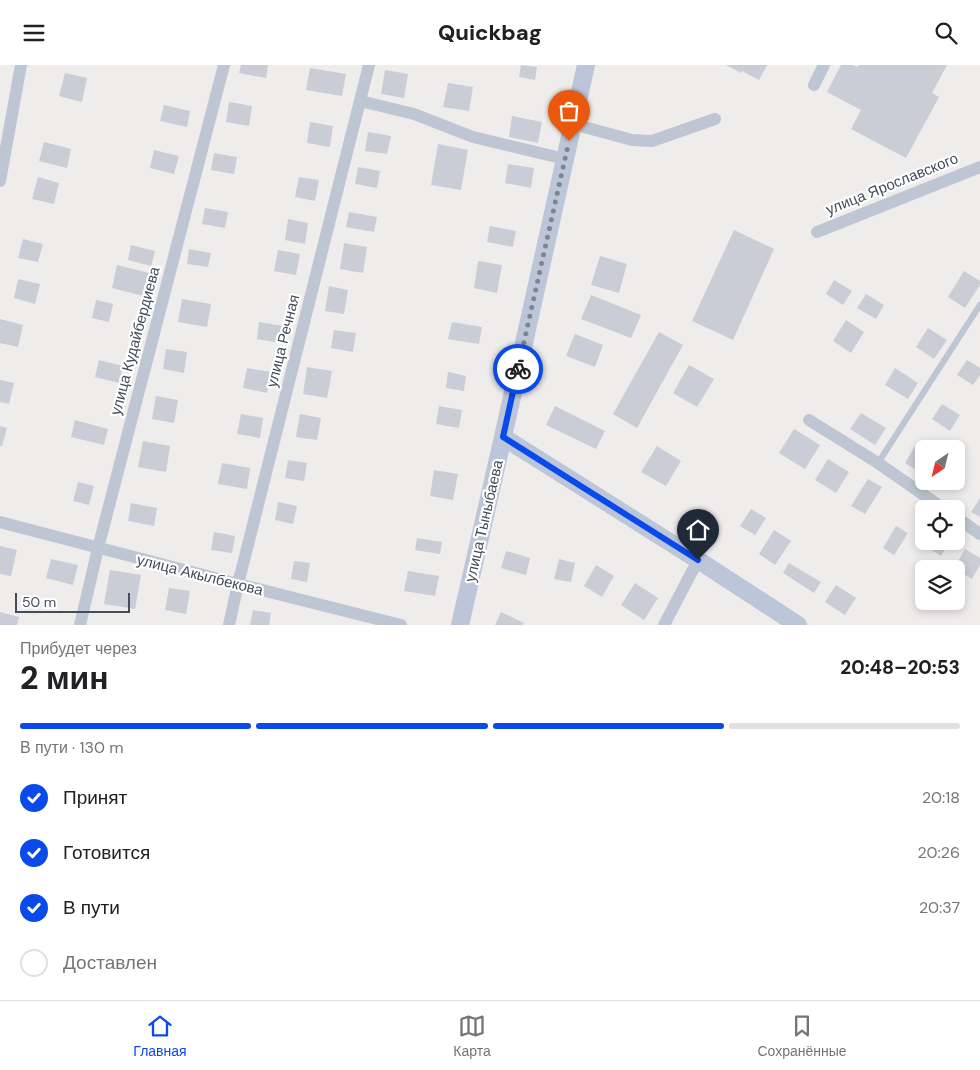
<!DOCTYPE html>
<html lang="ru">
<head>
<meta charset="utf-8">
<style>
  body { margin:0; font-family:"DM Sans",sans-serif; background:#f6f6f6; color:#202124; height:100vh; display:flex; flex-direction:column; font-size:19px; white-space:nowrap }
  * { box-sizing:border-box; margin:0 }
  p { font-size:16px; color:#757577 }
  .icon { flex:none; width:28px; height:28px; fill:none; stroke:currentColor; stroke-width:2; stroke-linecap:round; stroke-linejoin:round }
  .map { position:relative; height:560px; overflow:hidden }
  .panel { display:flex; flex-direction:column; background:#fff; flex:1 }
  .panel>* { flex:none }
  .needle { width:32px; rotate:215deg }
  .tools { position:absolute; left:915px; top:375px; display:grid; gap:10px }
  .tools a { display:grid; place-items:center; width:50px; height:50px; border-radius:8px; background:#fff; box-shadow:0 2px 8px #0003; font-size:25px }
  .scale { position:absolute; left:15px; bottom:12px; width:115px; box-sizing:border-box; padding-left:5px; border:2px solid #434c5b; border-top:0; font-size:14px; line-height:18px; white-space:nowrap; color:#434c5b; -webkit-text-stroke:4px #fff; paint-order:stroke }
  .pin { position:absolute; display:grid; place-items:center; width:42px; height:42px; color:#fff; margin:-51px -21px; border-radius:50% 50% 50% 0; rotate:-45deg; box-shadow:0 0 5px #0007 }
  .pin .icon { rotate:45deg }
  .courier { position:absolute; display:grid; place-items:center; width:50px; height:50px; margin:-25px; border:4px solid #0a4aeb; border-radius:50%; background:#fff; color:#222; box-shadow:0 1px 6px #0007 }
  .headline em { font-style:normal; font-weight:800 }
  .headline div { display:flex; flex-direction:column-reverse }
  .headline { display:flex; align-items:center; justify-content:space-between; height:85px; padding:0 20px }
  h1 { font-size:32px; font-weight:800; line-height:38px }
  .bar { display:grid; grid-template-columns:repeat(4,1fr); gap:8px 5px; align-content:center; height:60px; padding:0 20px }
  .bar i { height:6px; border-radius:4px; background:#e0e0e0 }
  .bar .active { background:#0a4aeb }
  .bar p { grid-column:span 4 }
  ol { padding:0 20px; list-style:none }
  li { display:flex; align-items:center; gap:15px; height:55px }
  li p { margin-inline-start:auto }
  li .icon { padding:5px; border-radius:50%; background:#0a4aeb; color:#fff; stroke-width:4 }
  li:last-child { color:#757577 }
  li i { width:28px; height:28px; border:2px solid #e0e0e0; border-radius:50% }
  header { display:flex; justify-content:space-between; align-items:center; height:65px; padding:0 20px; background:#fff; font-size:22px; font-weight:800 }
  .tabs { display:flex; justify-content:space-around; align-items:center; height:70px; border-top:1px solid #e0e0e0; background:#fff; font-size:14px; color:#757577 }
  .tabs a { display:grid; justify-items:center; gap:2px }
  .tabs .active { color:#0a4aeb }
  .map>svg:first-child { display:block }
  .building { fill:#cacdd5 }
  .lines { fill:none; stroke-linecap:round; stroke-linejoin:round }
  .lane { stroke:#bec6d3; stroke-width:6 }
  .street { stroke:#bec6d3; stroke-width:12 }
  .secondary { stroke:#bdc6d8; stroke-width:18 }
  .done { stroke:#7f848e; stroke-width:5; stroke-dasharray:0 9 }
  .route { stroke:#0a4aeb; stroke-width:6 }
  .labels { text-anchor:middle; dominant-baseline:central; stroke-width:4.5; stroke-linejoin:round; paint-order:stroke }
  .street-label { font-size:15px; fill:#434c5b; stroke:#fff }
</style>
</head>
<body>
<header><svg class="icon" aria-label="menu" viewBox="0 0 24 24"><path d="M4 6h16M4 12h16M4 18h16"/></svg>Quickbag<svg class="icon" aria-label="search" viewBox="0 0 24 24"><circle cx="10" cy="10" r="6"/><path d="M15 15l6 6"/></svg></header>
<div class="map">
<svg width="980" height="560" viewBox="0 0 980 560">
  <rect width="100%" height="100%" fill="#efecec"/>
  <path class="building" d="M 241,0 L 268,0 L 266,13 L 239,8 Z
    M 521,0 L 537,2 L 535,15 L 519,12 Z
    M 726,0 L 767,0 L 759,15 L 742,6 L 741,8 Z
    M 841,0 L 853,0 L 857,2 L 859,0 L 947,0 L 932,28 L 939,32 L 906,93 L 851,64 L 861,45 L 827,27 Z
    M 310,3 L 346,9 L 342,31 L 306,25 Z
    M 385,5 L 408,9 L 404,33 L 381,29 Z
    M 65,8 L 87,13 L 82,37 L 59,31 Z
    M 448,18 L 473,22 L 469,46 L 443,42 Z
    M 229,37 L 252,41 L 249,61 L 226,57 Z
    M 164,40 L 190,46 L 187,62 L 160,56 Z
    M 512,51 L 542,57 L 538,78 L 509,72 Z
    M 310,57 L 333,61 L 330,82 L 307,78 Z
    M 368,67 L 391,71 L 387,89 L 365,86 Z
    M 44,77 L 71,84 L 67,103 L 39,96 Z
    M 438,79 L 468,85 L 461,125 L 431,120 Z
    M 154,85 L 179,91 L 174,109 L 150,103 Z
    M 214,88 L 237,92 L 234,109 L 211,105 Z
    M 508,99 L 534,103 L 531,123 L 505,118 Z
    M 358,102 L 380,106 L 377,123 L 355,119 Z
    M 38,112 L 59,118 L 54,139 L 32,134 Z
    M 299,112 L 319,115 L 315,136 L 295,132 Z
    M 205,143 L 228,147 L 225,163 L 202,159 Z
    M 349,147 L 377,152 L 374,167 L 346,162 Z
    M 288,154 L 308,158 L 305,179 L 285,175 Z
    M 490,161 L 516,166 L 513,182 L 487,177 Z
    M 734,165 L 774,184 L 733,275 L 692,256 Z
    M 23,174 L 43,179 L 38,197 L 18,193 Z
    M 344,178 L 367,182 L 363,208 L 340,204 Z
    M 131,180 L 155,186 L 151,201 L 128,195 Z
    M 189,184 L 211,188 L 208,202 L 187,199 Z
    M 278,185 L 300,189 L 296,210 L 274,206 Z
    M 600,191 L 627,199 L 619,228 L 591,220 Z
    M 478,196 L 502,200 L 497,228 L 474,223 Z
    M 117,200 L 149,208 L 143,231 L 112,223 Z
    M 964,206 L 980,216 L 980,220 L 965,243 L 948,232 Z
    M 18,214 L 40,219 L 35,239 L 14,233 Z
    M 834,215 L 852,226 L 843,240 L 826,229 Z
    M 329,221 L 348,225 L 344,249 L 325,246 Z
    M 866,229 L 884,240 L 876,254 L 857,243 Z
    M 591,230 L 641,250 L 631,273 L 581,254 Z
    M 182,234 L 211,239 L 207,262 L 178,257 Z
    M 96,235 L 113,239 L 109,257 L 92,253 Z
    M 0,254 L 23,260 L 18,282 L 0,278 Z
    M 846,255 L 864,267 L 851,288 L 833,276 Z
    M 259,257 L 284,261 L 281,278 L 257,274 Z
    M 452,257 L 482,262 L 479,279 L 448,274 Z
    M 928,263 L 947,275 L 934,294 L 916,282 Z
    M 334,265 L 356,268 L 353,287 L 331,283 Z
    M 659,267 L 683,280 L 637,363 L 613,349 Z
    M 575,269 L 603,280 L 595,302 L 566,291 Z
    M 166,284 L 187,287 L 184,308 L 163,304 Z
    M 99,295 L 123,301 L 119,318 L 95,312 Z
    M 967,295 L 980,303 L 980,310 L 973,320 L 957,310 Z
    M 689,300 L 714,314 L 697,342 L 673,328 Z
    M 307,302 L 332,306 L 327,333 L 303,329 Z
    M 247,303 L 271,307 L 267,328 L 243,323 Z
    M 895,303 L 918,318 L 908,334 L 885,320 Z
    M 448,307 L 466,311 L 464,326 L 446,323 Z
    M 0,315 L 14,318 L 9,339 L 0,337 Z
    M 156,331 L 178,335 L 174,358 L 152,354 Z
    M 942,339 L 960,350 L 950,366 L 932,354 Z
    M 439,341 L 462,345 L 459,363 L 436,359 Z
    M 555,341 L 605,366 L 596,384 L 546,360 Z
    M 861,348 L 886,363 L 875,380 L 850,364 Z
    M 241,349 L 263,353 L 260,373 L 237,369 Z
    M 300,349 L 321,353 L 317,375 L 296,372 Z
    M 75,355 L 108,364 L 104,380 L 71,372 Z
    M 0,361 L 7,363 L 2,381 L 0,381 Z
    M 794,364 L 820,380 L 805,404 L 779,388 Z
    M 143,376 L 170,381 L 166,407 L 138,402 Z
    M 657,381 L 681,396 L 666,421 L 641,407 Z
    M 915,381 L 924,387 L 924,410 L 905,398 Z
    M 828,394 L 849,407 L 836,428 L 815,415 Z
    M 288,395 L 307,398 L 304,416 L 285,413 Z
    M 222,398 L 250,403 L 247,424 L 218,419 Z
    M 434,405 L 458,409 L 453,435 L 430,431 Z
    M 868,414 L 882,422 L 865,449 L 851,441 Z
    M 78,417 L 94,421 L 89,440 L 73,436 Z
    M 980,433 L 980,452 L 971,447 Z
    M 278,437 L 297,441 L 293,459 L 275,455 Z
    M 131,438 L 157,443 L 154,461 L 128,456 Z
    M 751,444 L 766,453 L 755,470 L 740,461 Z
    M 896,461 L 908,468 L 894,490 L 883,483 Z
    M 774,465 L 791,476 L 775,500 L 759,489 Z
    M 214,467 L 235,471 L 232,488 L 211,485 Z
    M 417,473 L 442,477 L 440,489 L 415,485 Z
    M 926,476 L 950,476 L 941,491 L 924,480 Z
    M 0,481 L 17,485 L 11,511 L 0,509 Z
    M 965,484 L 980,493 L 980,500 L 972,514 L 954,503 Z
    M 506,486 L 530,493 L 526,510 L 501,503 Z
    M 51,494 L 78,500 L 73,520 L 46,513 Z
    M 559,494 L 575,498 L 571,517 L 554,514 Z
    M 294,496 L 310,498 L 307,517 L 291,514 Z
    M 789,498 L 821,517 L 814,528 L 783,508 Z
    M 596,500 L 614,511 L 602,532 L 584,521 Z
    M 110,505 L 141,510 L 135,544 L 104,539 Z
    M 408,506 L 439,511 L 435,531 L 404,526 Z
    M 635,518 L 658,533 L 644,555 L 621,540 Z
    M 836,520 L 856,533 L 845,550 L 825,537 Z
    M 169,523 L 190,526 L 186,549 L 165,545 Z
    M 253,545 L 271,548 L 269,560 L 250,560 Z
    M 0,547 L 19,552 L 17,560 L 0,560 Z
    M 501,547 L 524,558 L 523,560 L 495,560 Z"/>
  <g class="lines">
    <path class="lane" d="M 878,398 L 980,240"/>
    <path class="street" d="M 814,20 L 824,0
      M 360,36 L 414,49 L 473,72 L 565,94
      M 573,59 L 632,75 L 652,76 L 715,54
      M 0,116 L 21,0
      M 817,167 L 980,102
      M 809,355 L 878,398 L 944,444
      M 956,452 L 980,469
      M 0,457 L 238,519 L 401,560
      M 80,560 L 98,483 L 224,0
      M 229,560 L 238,519 L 369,0
      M 664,560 L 698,495"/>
    <path class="secondary" d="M 503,372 L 698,495 L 798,560
      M 460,560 L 503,372 L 586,0"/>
  </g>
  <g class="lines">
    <path class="done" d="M 518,304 L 569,76"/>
    <path class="route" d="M 518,304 L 503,372 L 698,495"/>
  </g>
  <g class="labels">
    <g class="street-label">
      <text transform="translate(892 119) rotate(-22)">улица Ярославского</text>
      <text transform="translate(135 276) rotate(-75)">улица Кудайбердиева</text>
      <text transform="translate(283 276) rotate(-76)">улица Речная</text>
      <text transform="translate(484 456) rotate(-77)">улица Тыныбаева</text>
      <text transform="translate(200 510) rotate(14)">улица Акылбекова</text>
    </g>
  </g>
</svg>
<div class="tools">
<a><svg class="needle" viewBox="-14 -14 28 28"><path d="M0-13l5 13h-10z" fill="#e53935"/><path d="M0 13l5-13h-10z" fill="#757577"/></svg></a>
<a><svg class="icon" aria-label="locate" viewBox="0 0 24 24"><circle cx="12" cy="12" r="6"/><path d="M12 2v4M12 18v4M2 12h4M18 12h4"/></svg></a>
<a><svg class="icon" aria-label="layers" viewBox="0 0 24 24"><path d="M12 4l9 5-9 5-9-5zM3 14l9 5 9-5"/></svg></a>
</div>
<div class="scale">50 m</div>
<div class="pin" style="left:569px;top:76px;background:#ea580c"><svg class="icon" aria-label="bag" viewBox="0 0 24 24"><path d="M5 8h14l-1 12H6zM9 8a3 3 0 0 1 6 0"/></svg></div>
<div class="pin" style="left:698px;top:495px;background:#1f2937"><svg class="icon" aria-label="home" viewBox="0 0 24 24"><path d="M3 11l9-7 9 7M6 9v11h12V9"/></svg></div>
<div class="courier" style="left:518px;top:304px"><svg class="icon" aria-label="bike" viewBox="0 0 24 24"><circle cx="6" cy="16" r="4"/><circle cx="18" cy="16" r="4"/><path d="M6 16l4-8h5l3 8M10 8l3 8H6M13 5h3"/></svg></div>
</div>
<section class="panel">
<div class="headline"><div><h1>2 мин</h1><p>Прибудет через</p></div><em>20:48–20:53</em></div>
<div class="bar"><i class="active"></i><i class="active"></i><i class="active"></i><i></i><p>В пути · 130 m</p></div>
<ol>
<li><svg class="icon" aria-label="check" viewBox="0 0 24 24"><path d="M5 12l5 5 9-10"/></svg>Принят<p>20:18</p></li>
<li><svg class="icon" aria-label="check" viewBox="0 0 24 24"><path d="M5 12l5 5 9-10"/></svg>Готовится<p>20:26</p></li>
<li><svg class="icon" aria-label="check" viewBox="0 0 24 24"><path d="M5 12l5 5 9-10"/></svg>В пути<p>20:37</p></li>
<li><i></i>Доставлен</li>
</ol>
</section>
<nav class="tabs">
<a class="active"><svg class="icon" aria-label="home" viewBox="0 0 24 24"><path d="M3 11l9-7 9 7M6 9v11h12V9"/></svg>Главная</a>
<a><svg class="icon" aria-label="map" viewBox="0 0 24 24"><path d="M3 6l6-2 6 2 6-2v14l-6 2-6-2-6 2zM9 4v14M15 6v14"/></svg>Карта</a>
<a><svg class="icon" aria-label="saved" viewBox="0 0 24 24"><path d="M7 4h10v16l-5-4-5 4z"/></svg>Сохранённые</a>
</nav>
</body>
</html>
